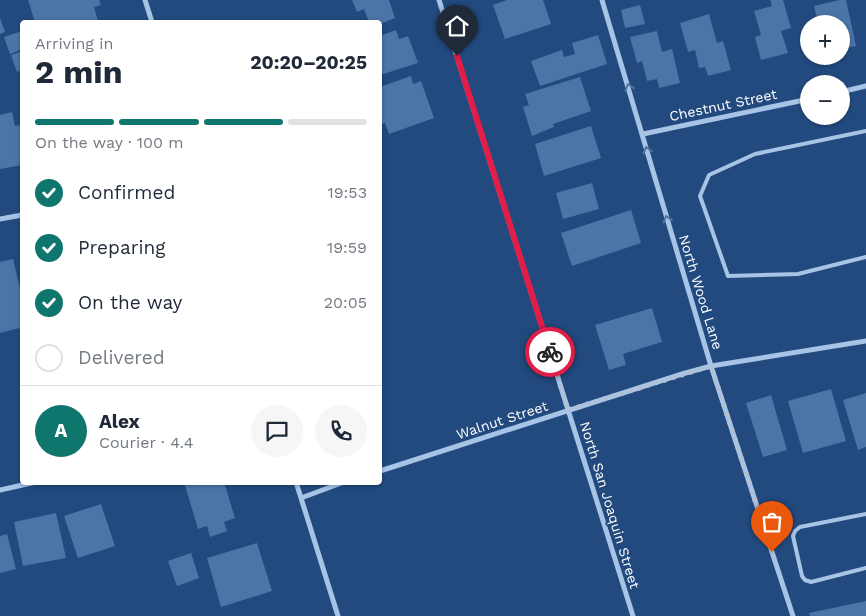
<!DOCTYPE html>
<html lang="en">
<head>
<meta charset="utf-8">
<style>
  body { margin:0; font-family:"Work Sans",sans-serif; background:#f6f6f7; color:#1f2937; height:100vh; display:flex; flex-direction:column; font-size:19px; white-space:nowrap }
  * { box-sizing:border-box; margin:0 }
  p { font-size:16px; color:#747a83 }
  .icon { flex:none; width:28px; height:28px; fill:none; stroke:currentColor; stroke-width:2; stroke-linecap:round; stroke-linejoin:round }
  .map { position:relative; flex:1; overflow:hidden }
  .side { position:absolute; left:20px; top:20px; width:362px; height:465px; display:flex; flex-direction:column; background:#fff; border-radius:5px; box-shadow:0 1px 4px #0004 }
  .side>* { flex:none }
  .buttons { position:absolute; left:800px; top:15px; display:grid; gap:10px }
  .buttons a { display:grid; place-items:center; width:50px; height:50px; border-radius:50%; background:#fff; box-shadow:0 1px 4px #0004; font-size:25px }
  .pin { position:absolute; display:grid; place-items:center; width:42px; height:42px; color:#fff; margin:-51px -21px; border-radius:50% 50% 50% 0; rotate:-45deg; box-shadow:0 0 5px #0007 }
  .pin .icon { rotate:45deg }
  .courier { position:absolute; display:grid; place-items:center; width:50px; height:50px; margin:-25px; border:4px solid #e11d48; border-radius:50%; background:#fff; color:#222; box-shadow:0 1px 6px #0007 }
  .head em { font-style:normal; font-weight:700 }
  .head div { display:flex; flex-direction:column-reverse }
  .head { display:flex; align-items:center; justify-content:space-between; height:85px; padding:0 15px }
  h1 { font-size:32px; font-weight:700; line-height:38px }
  .bar { display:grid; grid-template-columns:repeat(4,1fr); gap:8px 5px; align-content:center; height:60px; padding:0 15px }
  .bar i { height:6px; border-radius:4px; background:#e0e1e3 }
  .bar .current { background:#0f766e }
  .bar p { grid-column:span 4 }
  .line { display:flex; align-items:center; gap:12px; padding:0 15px; border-top:1px solid #e0e1e3 }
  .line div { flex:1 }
  .round { display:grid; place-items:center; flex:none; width:52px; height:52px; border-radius:26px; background:#f6f6f7 }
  ol { padding:0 15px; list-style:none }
  li { display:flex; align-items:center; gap:15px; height:55px }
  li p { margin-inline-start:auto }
  li .icon { padding:5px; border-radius:50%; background:#0f766e; color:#fff; stroke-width:4 }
  li:last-child { color:#747a83 }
  li i { width:28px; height:28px; border:2px solid #e0e1e3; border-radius:50% }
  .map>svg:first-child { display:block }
  .building { fill:#4b74a7 }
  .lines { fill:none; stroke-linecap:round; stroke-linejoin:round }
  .service { stroke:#a7c3e6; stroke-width:4 }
  .minor { stroke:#a7c3e6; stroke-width:5 }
  .oneway { stroke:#5174a2 }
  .done { stroke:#b2c0d2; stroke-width:5; stroke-dasharray:0 9 }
  .route { stroke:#e11d48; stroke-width:6 }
  .labels { text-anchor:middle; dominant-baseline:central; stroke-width:4; stroke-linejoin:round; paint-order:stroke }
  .street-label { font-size:14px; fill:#fff; stroke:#224a7e }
</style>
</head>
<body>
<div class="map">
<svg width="866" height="616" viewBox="0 0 866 616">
  <rect width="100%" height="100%" fill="#224a7e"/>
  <path class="building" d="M 28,0 L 99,0 L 101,5 L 94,7 L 98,21 L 92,22 L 35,22 Z
    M 352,0 L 389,0 L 395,18 L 380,24 L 380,22 L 369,22 L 364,9 L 357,12 Z
    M 507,0 L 543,0 L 551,24 L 505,39 L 493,5 Z
    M 770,0 L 783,0 L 791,28 L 781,31 L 788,53 L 761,60 L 755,37 L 761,35 L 754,11 L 772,6 Z
    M 840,0 L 846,0 L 856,46 L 841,49 L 841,24 L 818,24 L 814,6 Z
    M 640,5 L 645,24 L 625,28 L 621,10 Z
    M 709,14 L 717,43 L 723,41 L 731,70 L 708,76 L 705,67 L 699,68 L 695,50 L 688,52 L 680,23 Z
    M 0,18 L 5,32 L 0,34 Z
    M 396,30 L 399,39 L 408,36 L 418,63 L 380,75 L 380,36 Z
    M 22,31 L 22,49 L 10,54 L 4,37 Z
    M 657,31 L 662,52 L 672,49 L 680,83 L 659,88 L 657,79 L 647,81 L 642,61 L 637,63 L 630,37 Z
    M 598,35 L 607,64 L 540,86 L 531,61 L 562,50 L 564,57 L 575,54 L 572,43 Z
    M 22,51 L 22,70 L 17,72 L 11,55 Z
    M 411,76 L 413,84 L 421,81 L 434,118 L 389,134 L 385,123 L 380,124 L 380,87 Z
    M 580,77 L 591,111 L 553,124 L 554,127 L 532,136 L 523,107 L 529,105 L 525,94 Z
    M 12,112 L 15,126 L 22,125 L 22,165 L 0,169 L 0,115 Z
    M 591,126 L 601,158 L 544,176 L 535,144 Z
    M 592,183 L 599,209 L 563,219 L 556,193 Z
    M 631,210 L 641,243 L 572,266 L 561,233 Z
    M 13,259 L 22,297 L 22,339 L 19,328 L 0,333 L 0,262 Z
    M 652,308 L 662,342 L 623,354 L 626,365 L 609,370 L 595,325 Z
    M 831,389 L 846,441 L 803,453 L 788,401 Z
    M 866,393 L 866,447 L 858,450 L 843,400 Z
    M 771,395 L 787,450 L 763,457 L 746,403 Z
    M 184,482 L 224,482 L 235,518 L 224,522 L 227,531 L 210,537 L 207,526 L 198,529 Z
    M 101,504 L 115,546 L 78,558 L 64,516 Z
    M 56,513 L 66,558 L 23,566 L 14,522 Z
    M 7,534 L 16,569 L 0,573 L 0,536 Z
    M 257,543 L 272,591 L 221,607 L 207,558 Z
    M 191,553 L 199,578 L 177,586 L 168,561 Z
    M 866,601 L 866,616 L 810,616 L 809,613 Z"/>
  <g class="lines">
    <path class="service" d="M 866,131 L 755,154 L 709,175 L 700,196 L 728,276 L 798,274 L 866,257
      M 866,514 L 800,527 L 795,531 L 793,536 L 802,576 L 805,580 L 811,582 L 866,568"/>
    <path class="minor" d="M 145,0 L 152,22
      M 439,0 L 633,616
      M 602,0 L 711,366 L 793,616
      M 841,92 L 866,86
      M 643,134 L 809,99
      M 0,219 L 22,215
      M 380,471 L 682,374 L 711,366 L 866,341
      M 296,482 L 338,616
      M 0,490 L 36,482
      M 301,498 L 344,482"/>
  </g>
  <defs><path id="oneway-chevron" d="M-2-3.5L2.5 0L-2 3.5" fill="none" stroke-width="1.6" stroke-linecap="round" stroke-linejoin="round" transform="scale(1.25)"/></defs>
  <g class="oneway">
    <use href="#oneway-chevron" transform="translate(629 87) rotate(-106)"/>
    <use href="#oneway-chevron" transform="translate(647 150) rotate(-105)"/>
    <use href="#oneway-chevron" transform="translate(667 219) rotate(-107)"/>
  </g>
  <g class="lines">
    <path class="done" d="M 550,352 L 568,410 L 711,366 L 772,552"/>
    <path class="route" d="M 457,56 L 550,352"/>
  </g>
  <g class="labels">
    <g class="street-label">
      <text transform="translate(723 105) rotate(-12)">Chestnut Street</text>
      <text transform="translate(701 292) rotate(73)">North Wood Lane</text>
      <text transform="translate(502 420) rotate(-18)">Walnut Street</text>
      <text transform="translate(610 505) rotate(73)">North San Joaquin Street</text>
    </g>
  </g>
</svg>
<div class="buttons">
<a>+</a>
<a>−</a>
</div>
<div class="pin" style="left:772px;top:552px;background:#ea580c"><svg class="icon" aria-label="bag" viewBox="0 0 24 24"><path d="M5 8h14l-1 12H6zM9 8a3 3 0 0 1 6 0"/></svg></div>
<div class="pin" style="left:457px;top:56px;background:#1f2937"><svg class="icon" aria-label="home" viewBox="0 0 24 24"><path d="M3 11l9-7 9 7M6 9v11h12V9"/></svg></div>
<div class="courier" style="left:550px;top:352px"><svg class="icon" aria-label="bike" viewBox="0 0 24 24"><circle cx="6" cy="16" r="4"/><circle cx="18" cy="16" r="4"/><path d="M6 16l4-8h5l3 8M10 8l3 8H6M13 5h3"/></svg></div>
<section class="side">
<div class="head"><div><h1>2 min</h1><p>Arriving in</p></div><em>20:20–20:25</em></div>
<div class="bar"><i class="current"></i><i class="current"></i><i class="current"></i><i></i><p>On the way · 100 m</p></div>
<ol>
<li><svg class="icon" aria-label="check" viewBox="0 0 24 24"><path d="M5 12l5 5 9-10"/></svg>Confirmed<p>19:53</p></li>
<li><svg class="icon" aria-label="check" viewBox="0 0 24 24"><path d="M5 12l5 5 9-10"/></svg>Preparing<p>19:59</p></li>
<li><svg class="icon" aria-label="check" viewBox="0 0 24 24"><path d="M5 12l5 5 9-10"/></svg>On the way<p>20:05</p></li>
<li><i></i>Delivered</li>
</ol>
<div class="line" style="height:90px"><b class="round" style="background:#0f766e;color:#fff">A</b><div><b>Alex</b><p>Courier · 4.4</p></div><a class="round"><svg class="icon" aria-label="chat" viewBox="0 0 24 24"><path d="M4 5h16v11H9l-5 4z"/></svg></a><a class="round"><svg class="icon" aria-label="phone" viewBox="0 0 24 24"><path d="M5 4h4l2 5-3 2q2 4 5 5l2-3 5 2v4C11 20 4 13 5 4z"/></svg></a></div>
</section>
</div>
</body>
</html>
